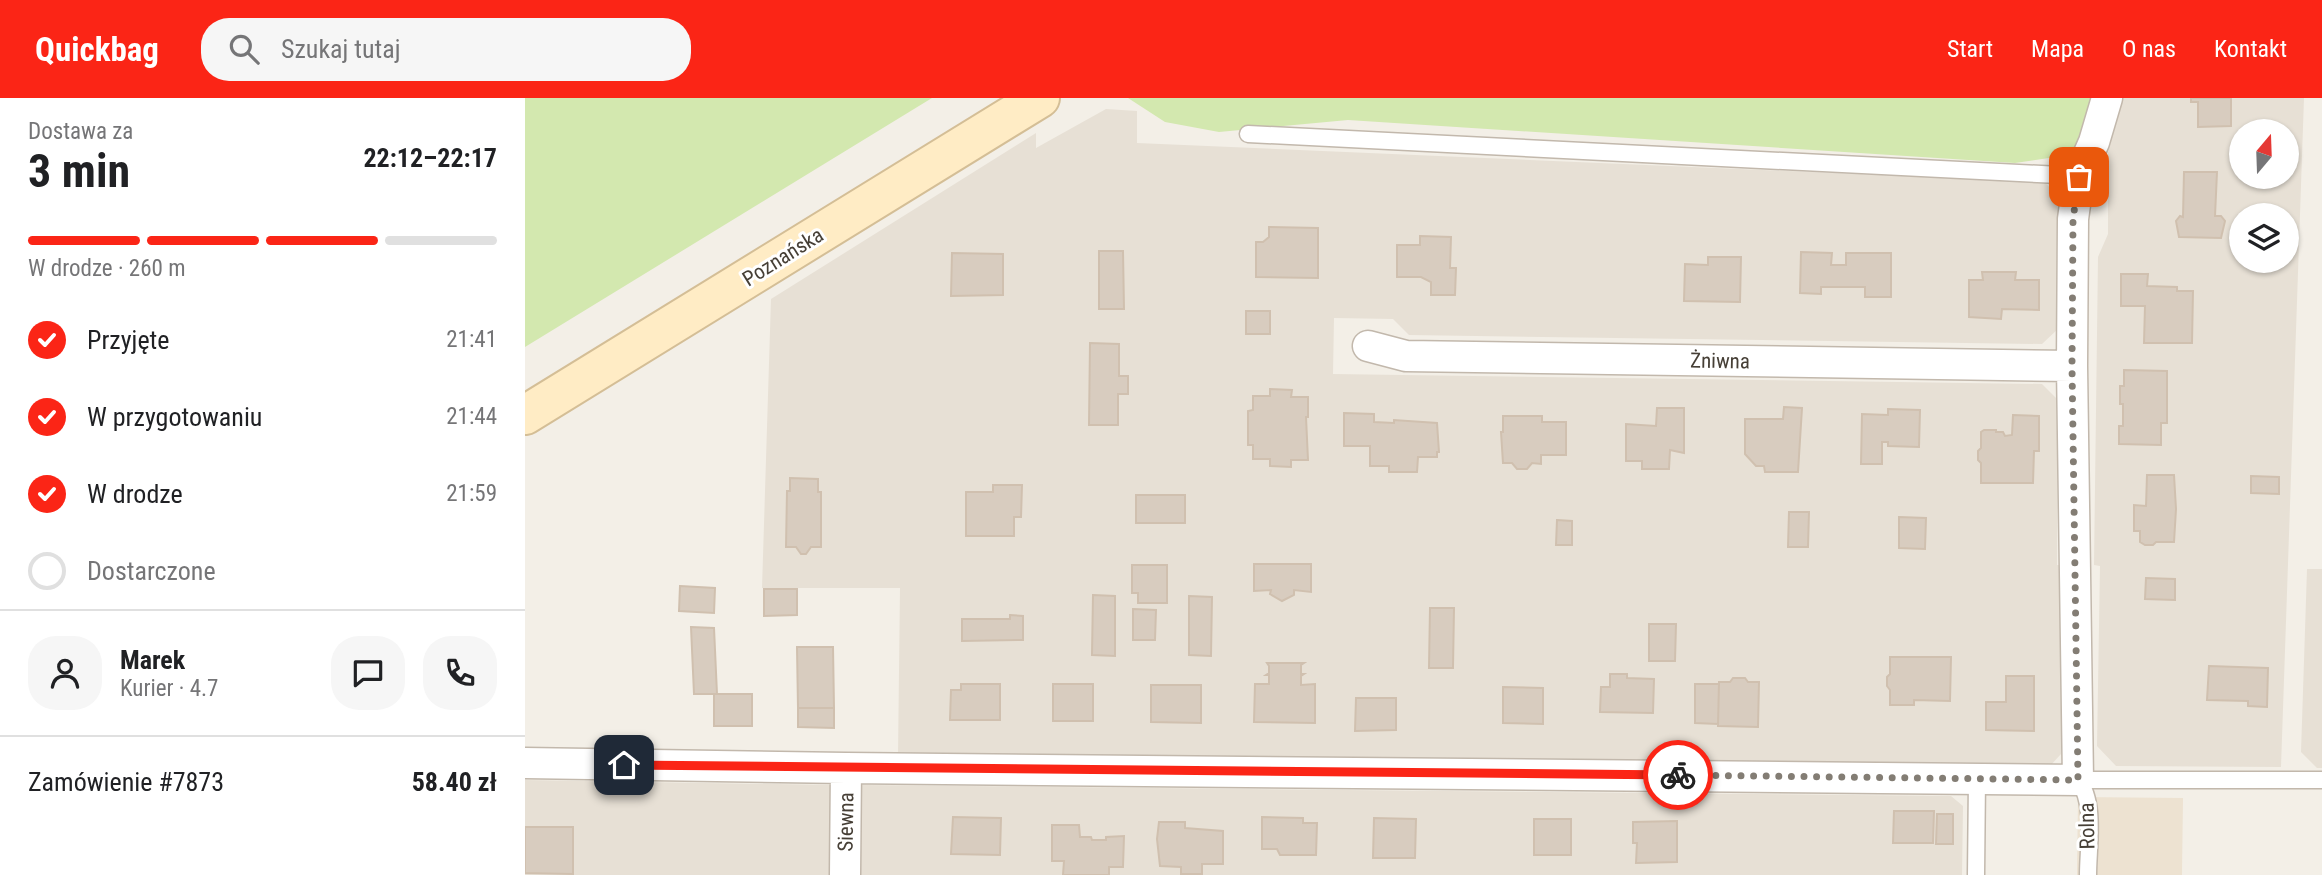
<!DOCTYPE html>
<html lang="pl">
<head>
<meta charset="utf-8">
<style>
  body { margin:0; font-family:"Roboto Condensed",sans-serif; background:#f6f6f6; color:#202124; height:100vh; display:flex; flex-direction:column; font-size:26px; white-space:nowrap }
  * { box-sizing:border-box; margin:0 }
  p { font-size:23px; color:#757577 }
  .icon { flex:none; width:38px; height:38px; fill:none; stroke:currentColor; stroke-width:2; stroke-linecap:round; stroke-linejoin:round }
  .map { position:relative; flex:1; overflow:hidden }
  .sheet { display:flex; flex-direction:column; background:#fff; width:525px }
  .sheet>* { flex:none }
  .needle { width:46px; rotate:19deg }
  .tools { position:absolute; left:1704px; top:21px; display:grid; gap:14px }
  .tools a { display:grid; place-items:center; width:70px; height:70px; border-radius:50%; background:#fff; box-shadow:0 2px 5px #0004; font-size:35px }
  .pin { position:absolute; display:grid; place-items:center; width:60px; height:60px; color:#fff; margin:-30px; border-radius:14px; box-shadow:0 4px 10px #0006 }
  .courier { position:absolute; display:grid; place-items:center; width:70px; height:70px; margin:-35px; border:5px solid #fb2516; border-radius:50%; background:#fff; color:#222; box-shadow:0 2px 9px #0007 }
  .headline em { font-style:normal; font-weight:700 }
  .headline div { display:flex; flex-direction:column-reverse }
  .headline { display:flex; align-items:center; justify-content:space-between; height:119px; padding:0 28px }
  h1 { font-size:46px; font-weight:700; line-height:52px }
  .bar { display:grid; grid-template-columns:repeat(4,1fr); gap:10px 7px; align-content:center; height:84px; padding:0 28px }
  .bar i { height:9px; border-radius:5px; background:#e0e0e0 }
  .bar .active { background:#fb2516 }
  .bar p { grid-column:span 4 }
  .line { display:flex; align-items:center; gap:18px; padding:0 28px; border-top:2px solid #e0e0e0 }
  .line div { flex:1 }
  .round { display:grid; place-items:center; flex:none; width:74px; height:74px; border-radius:28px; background:#f6f6f6 }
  ol { padding:0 28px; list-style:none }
  li { display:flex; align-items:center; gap:21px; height:77px }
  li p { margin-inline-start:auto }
  li .icon { padding:7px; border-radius:50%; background:#fb2516; color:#fff; stroke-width:4 }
  li:last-child { color:#757577 }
  li i { width:38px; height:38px; border:4px solid #e0e0e0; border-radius:50% }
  header { display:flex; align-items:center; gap:42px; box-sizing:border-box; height:98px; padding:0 35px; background:#fb2516; color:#fff }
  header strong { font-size:33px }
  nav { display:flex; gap:38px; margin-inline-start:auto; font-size:24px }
  .search { width:490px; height:63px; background:#f6f6f6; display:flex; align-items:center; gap:18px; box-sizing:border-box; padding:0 24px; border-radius:28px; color:#757577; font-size:26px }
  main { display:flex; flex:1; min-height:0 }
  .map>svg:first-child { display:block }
  .residential { fill:#e7e0d5; fill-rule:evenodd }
  .education { fill:#ede2d1 }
  .green { fill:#d3e8af }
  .building { fill:#d8ccbf; stroke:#d0c0af; stroke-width:2 }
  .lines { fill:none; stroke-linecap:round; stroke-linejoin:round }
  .lane-casing { stroke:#c2b8ac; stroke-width:19 }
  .street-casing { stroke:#c2b8ac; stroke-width:33 }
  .secondary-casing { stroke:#d4be96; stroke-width:42 }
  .lane { stroke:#fff; stroke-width:16 }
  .street { stroke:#fff; stroke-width:30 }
  .secondary { stroke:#ffecc5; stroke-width:38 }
  .done { stroke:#837d74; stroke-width:7; stroke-dasharray:0 12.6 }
  .route { stroke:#fb2516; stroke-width:9 }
  .labels { text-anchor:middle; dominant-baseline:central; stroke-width:6; stroke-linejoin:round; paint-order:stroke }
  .street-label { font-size:21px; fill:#463f36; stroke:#fff }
</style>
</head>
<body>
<header>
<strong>Quickbag</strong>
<div class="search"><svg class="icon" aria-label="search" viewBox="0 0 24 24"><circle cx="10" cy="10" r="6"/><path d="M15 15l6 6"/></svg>Szukaj tutaj</div>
<nav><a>Start</a><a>Mapa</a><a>O nas</a><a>Kontakt</a></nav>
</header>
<main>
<section class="sheet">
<div class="headline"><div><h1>3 min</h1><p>Dostawa za</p></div><em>22:12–22:17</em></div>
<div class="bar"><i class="active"></i><i class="active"></i><i class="active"></i><i></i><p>W drodze · 260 m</p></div>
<ol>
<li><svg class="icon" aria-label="check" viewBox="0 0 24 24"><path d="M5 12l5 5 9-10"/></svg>Przyjęte<p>21:41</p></li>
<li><svg class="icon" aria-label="check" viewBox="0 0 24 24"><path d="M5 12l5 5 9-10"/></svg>W przygotowaniu<p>21:44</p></li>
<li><svg class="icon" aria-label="check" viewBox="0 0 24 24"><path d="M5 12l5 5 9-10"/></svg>W drodze<p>21:59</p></li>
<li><i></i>Dostarczone</li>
</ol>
<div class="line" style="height:126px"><a class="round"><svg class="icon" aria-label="person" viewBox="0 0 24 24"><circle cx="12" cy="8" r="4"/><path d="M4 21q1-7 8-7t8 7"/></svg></a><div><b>Marek</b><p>Kurier · 4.7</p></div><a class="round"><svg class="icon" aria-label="chat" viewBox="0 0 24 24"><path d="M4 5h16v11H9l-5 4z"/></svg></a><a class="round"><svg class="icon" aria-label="phone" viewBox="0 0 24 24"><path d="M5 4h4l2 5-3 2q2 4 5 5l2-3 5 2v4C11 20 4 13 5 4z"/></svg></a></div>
<div class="line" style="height:91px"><div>Zamówienie #7873</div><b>58.40 zł</b></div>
</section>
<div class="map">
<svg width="1797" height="777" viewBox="0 0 1797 777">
  <rect width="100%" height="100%" fill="#f3efe7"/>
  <path class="residential" d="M 1596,0 L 1779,0 L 1756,669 L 1591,668 L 1572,648 L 1575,468 L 1569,467 L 1573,159 L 1583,136 L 1583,55 ZM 1717,33 L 1762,33 L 1762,79 L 1717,79 ZM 1717,117 L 1762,117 L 1762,163 L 1717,163 Z
    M 581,11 L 612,13 L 612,45 L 1519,84 L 1534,98 L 1534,230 L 1517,246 L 884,237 L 868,221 L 809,220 L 808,276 L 1517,286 L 1533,302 L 1532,467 L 1540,467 L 1536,656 L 1525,668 L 373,657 L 375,490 L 237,490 L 246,201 L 511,35 L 511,50 Z
    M 1782,471 L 1797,471 L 1797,670 L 1792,670 L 1776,654 Z
    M 0,682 L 308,687 L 306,777 L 0,777 Z
    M 336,687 L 1426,698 L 1438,708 L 1437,777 L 324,777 L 324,699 Z"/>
  <path class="education" d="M 1553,699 L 1658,700 L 1657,777 L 1552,777 Z"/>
  <path class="green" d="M 0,0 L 407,0 L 0,249 Z
    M 603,0 L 1572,0 L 1558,55 L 1490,65 L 823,22 L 694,34 L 640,24 Z"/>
  <path class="building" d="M 1666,0 L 1706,0 L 1706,28 L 1673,29 L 1673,4 L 1666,4 Z
    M 1659,74 L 1692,74 L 1690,118 L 1696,118 L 1700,123 L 1696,140 L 1654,139 L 1651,123 L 1655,118 L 1658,119 Z
    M 744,129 L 793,130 L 793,180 L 731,179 L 731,144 L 738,144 L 744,139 Z
    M 895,138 L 926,139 L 925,170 L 931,170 L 930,197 L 906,197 L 906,184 L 896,179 L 872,179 L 872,147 L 895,147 Z
    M 574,153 L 598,153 L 599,211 L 574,211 Z
    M 1276,154 L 1307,155 L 1306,167 L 1321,167 L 1321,155 L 1366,155 L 1366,199 L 1340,199 L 1340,189 L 1296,189 L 1296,196 L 1275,195 Z
    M 427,155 L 478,156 L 478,197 L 426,198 Z
    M 1183,159 L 1216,159 L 1215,204 L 1159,203 L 1160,166 L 1183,167 Z
    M 1457,174 L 1491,174 L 1490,182 L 1514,182 L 1514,212 L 1477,211 L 1476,221 L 1444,219 L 1444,182 L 1458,182 Z
    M 1596,176 L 1623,176 L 1622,188 L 1652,189 L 1652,193 L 1668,193 L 1667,245 L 1619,245 L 1620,208 L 1596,208 Z
    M 721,213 L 745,213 L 745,236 L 721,236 Z
    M 565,245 L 594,246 L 594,278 L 603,278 L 603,296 L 593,296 L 593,327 L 564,327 Z
    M 1599,272 L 1642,273 L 1642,325 L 1636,325 L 1636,347 L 1594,346 L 1594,328 L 1598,328 L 1598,306 L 1595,306 L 1595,288 L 1599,288 Z
    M 745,291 L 767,292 L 766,299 L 783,299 L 783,319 L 781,319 L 783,362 L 766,362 L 766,369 L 745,368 L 745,361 L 728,361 L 728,347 L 723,347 L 723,313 L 728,312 L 728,298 L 745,298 Z
    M 1259,309 L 1277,310 L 1273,374 L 1240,374 L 1239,368 L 1231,368 L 1220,356 L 1220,321 L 1258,321 Z
    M 1132,310 L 1159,310 L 1159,355 L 1145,352 L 1144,371 L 1117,371 L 1117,363 L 1101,363 L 1101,326 L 1131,328 Z
    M 1363,311 L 1395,312 L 1394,349 L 1363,348 L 1363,344 L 1357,344 L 1357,366 L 1336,366 L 1337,316 L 1363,317 Z
    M 819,315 L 849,316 L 849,324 L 869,325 L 869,322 L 912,325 L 914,354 L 912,354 L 912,359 L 893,359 L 892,374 L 864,374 L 864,368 L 845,368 L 845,348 L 819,348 Z
    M 1488,317 L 1514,318 L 1514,353 L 1509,353 L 1508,385 L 1456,385 L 1456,365 L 1453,362 L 1453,353 L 1456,350 L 1456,334 L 1459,332 L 1471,332 L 1471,334 L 1478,334 L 1480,338 L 1487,337 Z
    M 978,318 L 1017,318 L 1017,324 L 1041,324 L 1041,357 L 1016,357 L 1016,366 L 1007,365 L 1002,371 L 992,371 L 987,365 L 978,365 L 976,334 L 978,334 Z
    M 1622,377 L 1649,377 L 1651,411 L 1649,444 L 1631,444 L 1628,447 L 1620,447 L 1615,444 L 1615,433 L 1609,433 L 1609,407 L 1621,408 Z
    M 1726,378 L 1754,379 L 1754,396 L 1726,395 Z
    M 265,380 L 293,381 L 293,394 L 296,394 L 296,449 L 286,449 L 281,456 L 276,456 L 271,449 L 261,449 L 262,393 L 265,393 Z
    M 468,387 L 497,387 L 496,419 L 489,419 L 489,438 L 441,438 L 441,394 L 468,394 Z
    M 611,397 L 660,397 L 660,425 L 611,425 Z
    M 1264,414 L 1284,414 L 1283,449 L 1263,449 Z
    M 1374,419 L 1401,420 L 1400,451 L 1374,450 Z
    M 1032,422 L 1047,423 L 1047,447 L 1031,447 Z
    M 729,466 L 786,466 L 786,494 L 769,492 L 769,497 L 757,503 L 745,496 L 746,492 L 729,493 Z
    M 607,467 L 642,467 L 642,505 L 613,505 L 613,495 L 607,495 Z
    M 1621,480 L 1650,481 L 1650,502 L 1620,501 Z
    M 155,488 L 190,490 L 189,515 L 154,513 Z
    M 239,491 L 272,491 L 272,517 L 239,518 Z
    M 568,497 L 590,498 L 590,558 L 567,557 Z
    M 664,498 L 687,499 L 686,558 L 664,557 Z
    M 905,510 L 929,510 L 928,570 L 904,570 Z
    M 608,511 L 631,512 L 630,542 L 608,542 Z
    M 485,517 L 498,518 L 498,542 L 437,543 L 437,521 L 485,521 Z
    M 1124,526 L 1151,526 L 1150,563 L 1124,563 Z
    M 166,529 L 189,530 L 192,596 L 169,596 Z
    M 272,549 L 308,549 L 309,610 L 273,610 Z
    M 1365,559 L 1426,559 L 1425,603 L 1389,602 L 1389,607 L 1365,607 L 1365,592 L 1362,588 L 1362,579 L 1365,576 Z
    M 742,565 L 779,565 L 776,567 L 776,576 L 779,576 L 776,578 L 776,587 L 790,586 L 790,625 L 729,624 L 730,586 L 744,586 L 744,577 L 741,577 L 744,575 L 744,568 Z
    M 1684,568 L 1743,570 L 1742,609 L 1723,608 L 1723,603 L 1682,602 Z
    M 1085,576 L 1102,576 L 1102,580 L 1129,581 L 1128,615 L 1075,614 L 1076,589 L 1085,589 Z
    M 1481,578 L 1509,578 L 1509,633 L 1461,632 L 1461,604 L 1481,604 Z
    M 1208,580 L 1220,580 L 1223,584 L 1234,584 L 1233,629 L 1193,628 L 1194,584 L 1205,584 Z
    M 436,586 L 475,586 L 475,622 L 425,622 L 426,592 L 436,592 Z
    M 528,586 L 568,586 L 568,623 L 528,623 Z
    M 1170,586 L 1194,586 L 1193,626 L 1170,625 Z
    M 626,587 L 676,587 L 676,625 L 626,624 Z
    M 978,589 L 1018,590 L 1018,626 L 978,625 Z
    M 189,596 L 227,596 L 227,628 L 189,628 Z
    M 831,600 L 871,600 L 871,632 L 830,633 Z
    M 273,610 L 309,610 L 309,630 L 273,629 Z
    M 1369,713 L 1409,713 L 1408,745 L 1368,745 Z
    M 1412,716 L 1428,716 L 1428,746 L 1411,746 Z
    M 428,719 L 476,720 L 475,757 L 426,756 Z
    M 737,719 L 778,720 L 778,725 L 792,725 L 791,757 L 755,757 L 752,751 L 737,751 Z
    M 849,720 L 891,721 L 890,760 L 848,760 Z
    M 1009,721 L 1046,721 L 1046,757 L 1009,757 Z
    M 1152,723 L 1152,764 L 1111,765 L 1112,745 L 1108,745 L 1108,724 Z
    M 634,724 L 660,724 L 660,730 L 698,733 L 698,766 L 677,766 L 677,776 L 656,776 L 656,769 L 635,768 L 632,741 Z
    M 527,727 L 554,727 L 555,739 L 566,739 L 567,742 L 581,742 L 581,739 L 599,738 L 598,769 L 584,769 L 584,777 L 538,777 L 539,763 L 527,763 Z
    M 0,729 L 48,729 L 48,776 L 0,775 Z"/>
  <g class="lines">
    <g class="lane-casing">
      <path id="lane" d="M 723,36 L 1554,78
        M 1553,682 L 1797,682
        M 1553,682 C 1571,704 1563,749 1563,777
        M 1451,777 L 1452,681"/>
    </g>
    <g class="street-casing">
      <path id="street" d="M 843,248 L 881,258 L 1547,268
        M 0,665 L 321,670 L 1553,682 L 1547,268 L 1548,121 L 1554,78 L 1569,44 L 1582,0
        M 320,777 L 321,670"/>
    </g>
    <g class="secondary-casing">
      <path id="secondary" d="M 0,317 L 515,0"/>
    </g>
    <use href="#lane" class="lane"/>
    <use href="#street" class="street"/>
    <use href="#secondary" class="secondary"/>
  </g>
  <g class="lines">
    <path class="done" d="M 1153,677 L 1553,682 L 1547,268 L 1548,121 L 1554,79"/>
    <path class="route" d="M 99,667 L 1153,677"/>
  </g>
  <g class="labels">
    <g class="street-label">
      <text transform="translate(258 159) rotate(-32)">Poznańska</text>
      <text transform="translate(1195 263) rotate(1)">Żniwna</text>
      <text transform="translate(321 724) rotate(-89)">Siewna</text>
      <text transform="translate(1562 728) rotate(-91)">Rolna</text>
    </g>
  </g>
</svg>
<div class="tools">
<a><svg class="needle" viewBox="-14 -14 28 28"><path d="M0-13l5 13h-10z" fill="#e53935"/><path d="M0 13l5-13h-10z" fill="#757577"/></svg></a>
<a><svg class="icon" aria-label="layers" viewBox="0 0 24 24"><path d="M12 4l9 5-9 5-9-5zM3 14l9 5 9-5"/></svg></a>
</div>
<div class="pin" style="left:1554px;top:79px;background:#ea580c"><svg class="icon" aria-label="bag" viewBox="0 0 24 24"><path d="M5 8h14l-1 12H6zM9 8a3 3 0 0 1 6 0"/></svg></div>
<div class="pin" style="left:99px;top:667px;background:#1f2937"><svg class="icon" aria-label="home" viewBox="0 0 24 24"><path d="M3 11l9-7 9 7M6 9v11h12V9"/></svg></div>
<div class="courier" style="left:1153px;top:677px"><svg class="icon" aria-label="bike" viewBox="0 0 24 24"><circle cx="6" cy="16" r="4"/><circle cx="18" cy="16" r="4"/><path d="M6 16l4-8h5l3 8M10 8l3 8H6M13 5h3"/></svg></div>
</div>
</main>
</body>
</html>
